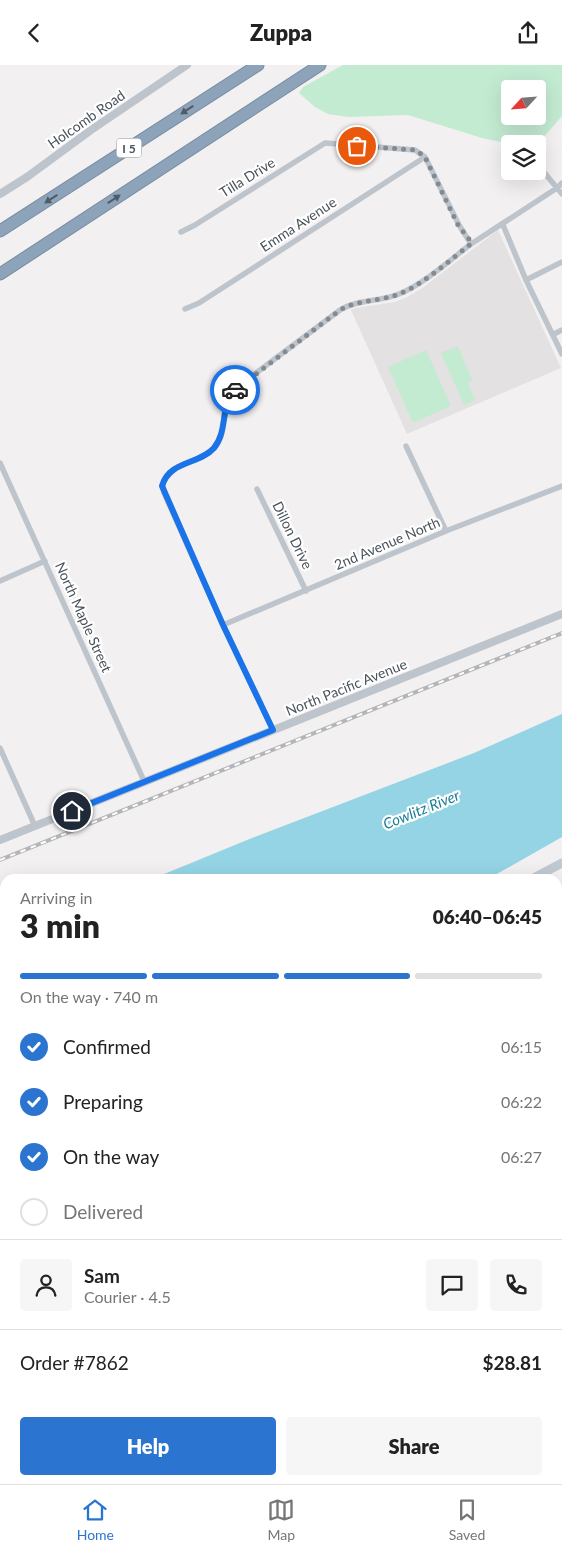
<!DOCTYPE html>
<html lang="en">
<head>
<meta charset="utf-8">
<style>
  body { margin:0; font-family:Lato,sans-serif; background:#f6f6f6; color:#222; height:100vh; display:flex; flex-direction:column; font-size:19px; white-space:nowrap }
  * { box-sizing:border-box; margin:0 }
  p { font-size:16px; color:#767676 }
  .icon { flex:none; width:28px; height:28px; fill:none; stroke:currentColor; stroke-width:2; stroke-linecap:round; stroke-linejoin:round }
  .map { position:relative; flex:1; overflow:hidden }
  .sheet { position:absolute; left:0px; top:809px; width:562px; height:611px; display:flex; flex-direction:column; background:#fff; border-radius:15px 15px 0 0; box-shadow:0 5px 20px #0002 }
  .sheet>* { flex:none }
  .needle { width:32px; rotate:244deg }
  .controls { position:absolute; left:501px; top:15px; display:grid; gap:10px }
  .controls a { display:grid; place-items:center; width:45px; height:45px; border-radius:5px; background:#fff; box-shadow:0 5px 20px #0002; font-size:25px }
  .pin { position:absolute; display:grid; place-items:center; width:42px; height:42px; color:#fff; margin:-21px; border:2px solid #fff; border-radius:50%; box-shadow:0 1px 5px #0007 }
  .courier { position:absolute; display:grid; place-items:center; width:50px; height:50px; margin:-25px; border:4px solid #1a73e8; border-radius:50%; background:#fff; color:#222; box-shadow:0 1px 6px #0007 }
  .overview em { font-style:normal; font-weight:800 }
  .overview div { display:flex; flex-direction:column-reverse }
  .overview { display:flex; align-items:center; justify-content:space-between; height:85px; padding:0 20px }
  h1 { font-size:32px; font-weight:800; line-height:38px }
  .bar { display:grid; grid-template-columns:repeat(4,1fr); gap:8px 5px; align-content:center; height:60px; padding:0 20px }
  .bar i { height:6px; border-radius:4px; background:#e0e0e0 }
  .bar .active { background:#2b75d1 }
  .bar p { grid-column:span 4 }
  .line { display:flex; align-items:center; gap:12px; padding:0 20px; border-top:1px solid #e0e0e0 }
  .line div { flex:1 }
  .round { display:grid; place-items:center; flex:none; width:52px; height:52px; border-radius:5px; background:#f6f6f6 }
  ol { padding:0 20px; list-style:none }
  li { display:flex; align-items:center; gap:15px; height:55px }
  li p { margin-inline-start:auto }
  li .icon { padding:5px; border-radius:50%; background:#2b75d1; color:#fff; stroke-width:4 }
  li:last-child { color:#767676 }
  li i { width:28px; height:28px; border:2px solid #e0e0e0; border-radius:50% }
  .cta { display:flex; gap:10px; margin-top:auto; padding:10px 20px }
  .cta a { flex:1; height:58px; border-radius:5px; background:#2b75d1; color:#fff; font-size:20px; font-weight:800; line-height:58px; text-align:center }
  .cta a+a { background:#f6f6f6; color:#222 }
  header { display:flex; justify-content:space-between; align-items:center; height:65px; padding:0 20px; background:#fff; font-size:22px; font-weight:800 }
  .tab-bar { display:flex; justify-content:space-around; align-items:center; height:70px; border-top:1px solid #e0e0e0; background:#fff; font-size:14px; color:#767676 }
  .tab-bar a { display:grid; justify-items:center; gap:2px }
  .tab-bar .active { color:#2b75d1 }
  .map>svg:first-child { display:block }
  .education { fill:#e3e1e1 }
  .green { fill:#c3ebd2; fill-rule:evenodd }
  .water { fill:#94d4e4 }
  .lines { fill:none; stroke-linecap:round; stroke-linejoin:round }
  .stream { stroke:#94d4e4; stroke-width:2 }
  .motorway-casing { stroke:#788ea5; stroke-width:13 }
  .minor { stroke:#bdc4cb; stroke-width:5.5 }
  .tertiary { stroke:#bdc4cb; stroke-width:8 }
  .secondary { stroke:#c0c8d2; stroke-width:9 }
  .motorway { stroke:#8da3ba; stroke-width:11 }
  .rail-casing { stroke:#b3b5b9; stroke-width:4 }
  .rail { stroke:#fff; stroke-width:2; stroke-dasharray:5.5; stroke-linecap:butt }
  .oneway { fill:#515b65 }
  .done { stroke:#858a90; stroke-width:5; stroke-dasharray:0 9 }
  .route { stroke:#1a73e8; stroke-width:6 }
  .labels { text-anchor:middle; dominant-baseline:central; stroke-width:4.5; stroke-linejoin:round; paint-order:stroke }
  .shield { fill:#fff; stroke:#80878d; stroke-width:1 }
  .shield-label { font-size:12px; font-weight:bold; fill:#4a535c }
  .street-label { font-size:14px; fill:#4a535c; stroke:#fff }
  .water-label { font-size:15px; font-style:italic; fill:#1a7e97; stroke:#fff }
</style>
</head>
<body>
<header><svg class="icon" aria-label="back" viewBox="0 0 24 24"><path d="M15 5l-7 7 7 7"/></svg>Zuppa<svg class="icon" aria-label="share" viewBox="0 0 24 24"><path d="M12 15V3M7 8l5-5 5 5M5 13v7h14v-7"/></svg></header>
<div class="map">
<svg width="562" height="1419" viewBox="0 0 562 1419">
  <rect width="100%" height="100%" fill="#f2f0f0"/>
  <path class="education" d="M 498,165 L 561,303 L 407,369 L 351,245 L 355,243 L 395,237 L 407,232 L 421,224 Z"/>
  <path class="green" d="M 343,0 L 562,0 L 562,51 L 541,75 L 535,79 L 510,79 L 482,73 L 408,50 L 348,52 L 328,49 L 315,42 L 299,28 L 303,22 ZM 510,24 L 538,24 L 538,51 L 510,51 Z
    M 458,281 L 472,315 L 468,318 L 475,335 L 464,340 L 441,288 Z
    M 426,285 L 451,341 L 413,358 L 388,302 Z"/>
  <path class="water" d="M 562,649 L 562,772 L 488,814 L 152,814 L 252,773 L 474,688 Z
    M 5,868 L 5,1005 L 0,1006 L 0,870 Z"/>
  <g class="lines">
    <path class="stream" d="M 558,1037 L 562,1033
      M 558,1117 L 562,1128
      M 228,1419 L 229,1415"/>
    <g class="motorway-casing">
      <path id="motorway" d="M 0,166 L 258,0
        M 0,209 L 320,0"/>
    </g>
    <path class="minor" d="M 538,100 L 562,129
      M 503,160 L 526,215 L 562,289
      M 181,167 L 195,160 L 325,78 L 415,85 L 425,92 L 459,160 L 471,179 L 557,123 L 562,118
      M 526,215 L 562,197
      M 185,244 L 199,238 L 425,92
      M 554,269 L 562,265
      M 406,381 L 446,466
      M 0,398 L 144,716
      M 257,424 L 306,526
      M 0,516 L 45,496
      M 223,560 L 446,466 L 562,421
      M 273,665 L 223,560 L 164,428 C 156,398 199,400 214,383 C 226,370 222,354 226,339 C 228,331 235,326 240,320 L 340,245 C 358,234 379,237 399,229 C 424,219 450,195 471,179
      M 0,683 L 35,761
      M 558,884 L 562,881
      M 558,937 L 562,947
      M 558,962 L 562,952
      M 0,1038 L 5,1037
      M 558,1046 L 562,1042
      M 0,1261 L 5,1271
      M 558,1357 L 562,1370
      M 254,1415 L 265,1419
      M 361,1415 L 362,1419
      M 525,1415 L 527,1419
      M 175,1419 L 178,1415"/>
    <path class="tertiary" d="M 0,129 L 27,112 L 91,65 L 187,0
      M 0,775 L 562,549"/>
    <path class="secondary" d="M 532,814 L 562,798
      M 0,1021 L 5,1020"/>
    <use href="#motorway" class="motorway"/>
    <g class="rail-casing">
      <path id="rail" d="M 0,795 L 562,568
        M 558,832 L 562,829"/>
    </g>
    <use href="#rail" class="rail"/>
  </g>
  <defs><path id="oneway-solid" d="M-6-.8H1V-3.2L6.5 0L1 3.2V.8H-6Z" transform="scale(1.25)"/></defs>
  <g class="oneway">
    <use href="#oneway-solid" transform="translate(187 45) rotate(147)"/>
    <use href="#oneway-solid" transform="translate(51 134) rotate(147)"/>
    <use href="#oneway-solid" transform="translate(114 134) rotate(-33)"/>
  </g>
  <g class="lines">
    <path class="done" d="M 235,325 L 340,245 C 359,234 379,237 399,229 C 424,219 450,195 472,178 L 458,160 L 425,92 L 416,85 L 357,81"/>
    <path class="route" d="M 72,746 L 273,665 L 223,560 L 162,421 C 170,395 199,400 214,383 C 228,366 220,341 235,325"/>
  </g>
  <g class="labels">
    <rect class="shield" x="116.5" y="73.5" width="25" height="19" rx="4"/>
    <g class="shield-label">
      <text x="129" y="83">I 5</text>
    </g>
    <g class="street-label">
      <text transform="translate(86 54) rotate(-35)">Holcomb Road</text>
      <text transform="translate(247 112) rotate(-32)">Tilla Drive</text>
      <text transform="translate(298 159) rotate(-33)">Emma Avenue</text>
      <text transform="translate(293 470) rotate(64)">Dillon Drive</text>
      <text transform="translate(387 478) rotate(-23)">2nd Avenue North</text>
      <text transform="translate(84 552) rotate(66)">North Maple Street</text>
      <text transform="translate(346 622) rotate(-22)">North Pacific Avenue</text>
    </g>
    <g class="water-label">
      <text transform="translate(421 744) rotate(-22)">Cowlitz River</text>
    </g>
  </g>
</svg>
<div class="controls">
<a><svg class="needle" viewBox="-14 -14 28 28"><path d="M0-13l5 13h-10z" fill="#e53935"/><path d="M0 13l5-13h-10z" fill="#767676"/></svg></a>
<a><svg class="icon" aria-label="layers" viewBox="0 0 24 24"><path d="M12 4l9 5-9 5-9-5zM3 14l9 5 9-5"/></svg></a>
</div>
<div class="pin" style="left:357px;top:81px;background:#ea580c"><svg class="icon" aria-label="bag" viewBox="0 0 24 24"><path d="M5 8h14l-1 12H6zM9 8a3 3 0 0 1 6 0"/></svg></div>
<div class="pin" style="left:72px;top:746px;background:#1f2937"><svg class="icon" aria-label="home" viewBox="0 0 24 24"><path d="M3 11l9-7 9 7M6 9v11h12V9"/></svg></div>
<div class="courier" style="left:235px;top:325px"><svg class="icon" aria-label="car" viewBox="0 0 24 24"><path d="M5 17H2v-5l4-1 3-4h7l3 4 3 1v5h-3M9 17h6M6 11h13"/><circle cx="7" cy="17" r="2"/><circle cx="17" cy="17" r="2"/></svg></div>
<section class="sheet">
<div class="overview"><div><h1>3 min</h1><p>Arriving in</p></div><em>06:40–06:45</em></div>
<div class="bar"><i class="active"></i><i class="active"></i><i class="active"></i><i></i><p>On the way · 740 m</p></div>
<ol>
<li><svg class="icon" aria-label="check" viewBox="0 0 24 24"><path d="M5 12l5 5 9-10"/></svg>Confirmed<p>06:15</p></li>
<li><svg class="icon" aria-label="check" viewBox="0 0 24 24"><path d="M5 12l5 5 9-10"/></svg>Preparing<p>06:22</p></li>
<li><svg class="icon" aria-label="check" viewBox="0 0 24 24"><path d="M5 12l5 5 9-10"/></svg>On the way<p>06:27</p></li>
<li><i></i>Delivered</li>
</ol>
<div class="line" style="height:90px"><a class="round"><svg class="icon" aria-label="person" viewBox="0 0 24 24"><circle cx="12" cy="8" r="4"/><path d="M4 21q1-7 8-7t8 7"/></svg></a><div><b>Sam</b><p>Courier · 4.5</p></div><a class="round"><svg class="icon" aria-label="chat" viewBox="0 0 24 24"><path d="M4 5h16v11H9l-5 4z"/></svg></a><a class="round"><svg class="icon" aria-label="phone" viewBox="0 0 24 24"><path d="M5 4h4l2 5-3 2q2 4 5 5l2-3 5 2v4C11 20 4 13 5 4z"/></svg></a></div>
<div class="line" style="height:65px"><div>Order #7862</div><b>$28.81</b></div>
<div class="cta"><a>Help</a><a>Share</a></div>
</section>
</div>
<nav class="tab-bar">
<a class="active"><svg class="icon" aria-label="home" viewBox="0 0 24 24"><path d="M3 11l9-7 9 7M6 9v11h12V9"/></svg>Home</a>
<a><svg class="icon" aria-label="map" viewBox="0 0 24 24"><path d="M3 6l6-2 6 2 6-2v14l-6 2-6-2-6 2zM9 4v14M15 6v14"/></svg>Map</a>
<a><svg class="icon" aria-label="saved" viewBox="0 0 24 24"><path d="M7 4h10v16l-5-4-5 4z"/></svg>Saved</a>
</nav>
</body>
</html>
